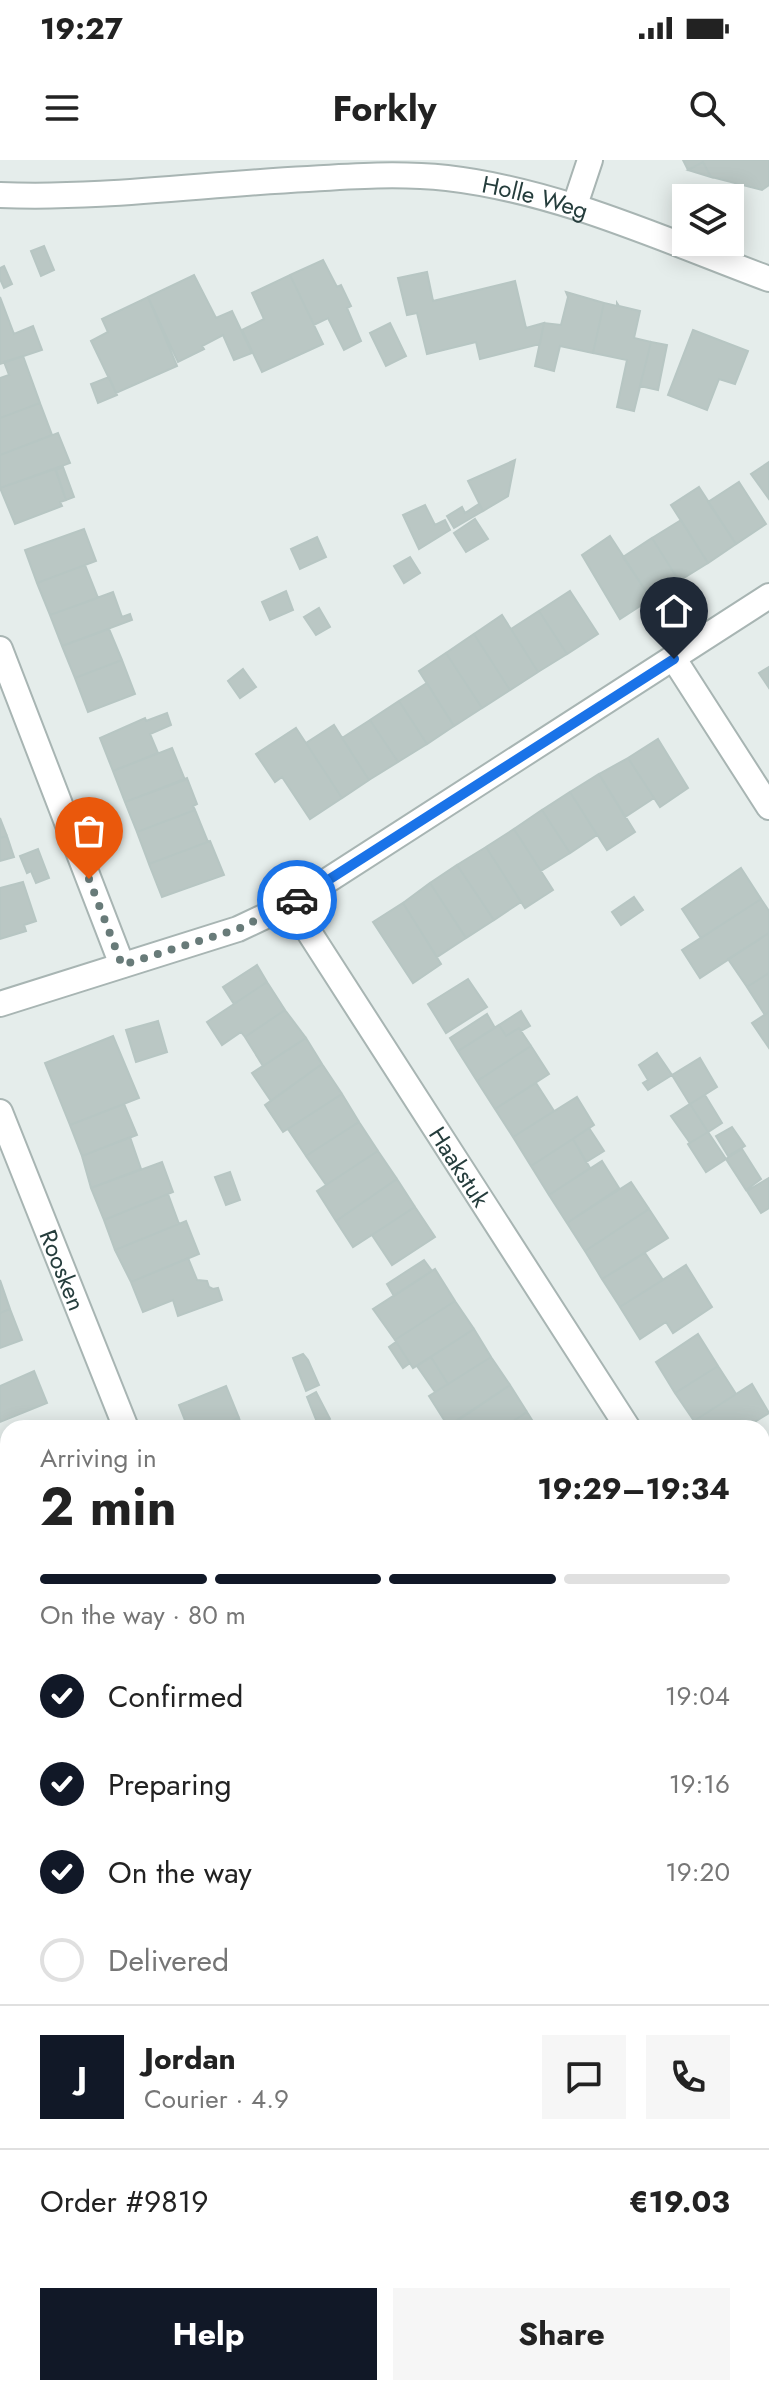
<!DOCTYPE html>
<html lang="en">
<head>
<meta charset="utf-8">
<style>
  body { margin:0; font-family:Jost,sans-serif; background:#f6f6f6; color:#222; height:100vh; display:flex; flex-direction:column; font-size:30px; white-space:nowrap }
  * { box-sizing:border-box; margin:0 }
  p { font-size:26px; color:#767676 }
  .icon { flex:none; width:44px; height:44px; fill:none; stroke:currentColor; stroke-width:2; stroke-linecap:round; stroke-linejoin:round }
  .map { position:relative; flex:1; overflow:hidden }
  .side { position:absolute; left:0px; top:1260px; width:770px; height:976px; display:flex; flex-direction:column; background:#fff; border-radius:24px 24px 0 0; box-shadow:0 4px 20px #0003 }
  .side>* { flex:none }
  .fabs { position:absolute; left:672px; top:24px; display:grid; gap:16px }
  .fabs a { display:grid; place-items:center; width:72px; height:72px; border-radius:0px; background:#fff; box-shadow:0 4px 20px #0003; font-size:40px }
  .pin { position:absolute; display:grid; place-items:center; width:68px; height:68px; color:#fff; margin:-82px -34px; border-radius:50% 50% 50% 0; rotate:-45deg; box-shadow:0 0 8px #0007 }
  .pin .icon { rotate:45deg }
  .courier { position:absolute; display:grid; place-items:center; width:80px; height:80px; margin:-40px; border:6px solid #1a73e8; border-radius:50%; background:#fff; color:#222; box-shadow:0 2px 10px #0007 }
  .headline em { font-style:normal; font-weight:700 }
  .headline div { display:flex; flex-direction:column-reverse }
  .headline { display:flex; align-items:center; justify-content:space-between; height:136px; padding:0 40px }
  h1 { font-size:52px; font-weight:700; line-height:60px }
  .bar { display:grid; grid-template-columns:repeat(4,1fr); gap:12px 8px; align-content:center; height:96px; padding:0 40px }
  .bar i { height:10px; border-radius:6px; background:#e0e0e0 }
  .bar .active { background:#111827 }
  .bar p { grid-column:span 4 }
  .line { display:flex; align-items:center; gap:20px; padding:0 40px; border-top:2px solid #e0e0e0 }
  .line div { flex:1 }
  .round { display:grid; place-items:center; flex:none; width:84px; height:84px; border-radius:0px; background:#f6f6f6 }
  ol { padding:0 40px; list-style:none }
  li { display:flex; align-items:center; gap:24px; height:88px }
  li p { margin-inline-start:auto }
  li .icon { padding:8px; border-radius:50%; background:#111827; color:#fff; stroke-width:4 }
  li:last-child { color:#767676 }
  li i { width:44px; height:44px; border:4px solid #e0e0e0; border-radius:50% }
  .action { display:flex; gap:16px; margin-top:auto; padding:16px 40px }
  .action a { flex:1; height:92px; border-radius:0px; background:#111827; color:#fff; font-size:32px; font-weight:700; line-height:92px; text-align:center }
  .action a+a { background:#f6f6f6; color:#222 }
  .status { display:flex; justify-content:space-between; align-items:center; height:56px; padding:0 40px; background:#fff; direction:ltr }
  .status svg { height:22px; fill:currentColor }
  header { display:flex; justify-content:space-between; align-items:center; height:104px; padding:0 40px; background:#fff; font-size:36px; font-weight:700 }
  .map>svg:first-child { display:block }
  .building { fill:#bac7c4; stroke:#b7c6c3; stroke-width:2 }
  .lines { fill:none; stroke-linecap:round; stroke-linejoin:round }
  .minor-casing { stroke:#a8b5b3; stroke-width:28 }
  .minor { stroke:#fff; stroke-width:24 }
  .done { stroke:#687b79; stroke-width:8; stroke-dasharray:0 14.4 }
  .route { stroke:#1a73e8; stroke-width:10 }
  .labels { text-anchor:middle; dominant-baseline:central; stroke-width:8; stroke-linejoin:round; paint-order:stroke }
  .street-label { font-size:24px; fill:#253d3c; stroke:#f5f9f8 }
</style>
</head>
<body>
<div class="status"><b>19:27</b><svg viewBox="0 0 49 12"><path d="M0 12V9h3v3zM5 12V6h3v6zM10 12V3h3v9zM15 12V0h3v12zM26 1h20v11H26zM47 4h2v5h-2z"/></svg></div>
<header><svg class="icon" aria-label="menu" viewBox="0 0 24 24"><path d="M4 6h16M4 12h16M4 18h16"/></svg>Forkly<svg class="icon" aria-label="search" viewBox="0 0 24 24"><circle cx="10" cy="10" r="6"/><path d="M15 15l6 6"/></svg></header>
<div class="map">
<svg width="769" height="2236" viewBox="0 0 769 2236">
  <rect width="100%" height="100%" fill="#e5edeb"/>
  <path class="building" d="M 683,0 L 769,0 L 769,25 L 762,30 L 711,17 L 703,2 L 688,10 Z
    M 703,2 L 711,17 L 688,10 Z
    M 44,86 L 54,110 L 41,116 L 31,91 Z
    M 323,100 L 337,127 L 341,125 L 351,146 L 347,148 L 361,181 L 344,190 L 328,158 L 314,165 L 290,115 Z
    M 4,106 L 12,124 L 4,128 L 0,119 L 0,108 Z
    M 427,112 L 433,141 L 515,121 L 526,168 L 544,163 L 540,184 L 480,199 L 476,182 L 427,194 L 417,153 L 407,155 L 398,118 Z
    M 194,115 L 216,158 L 232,151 L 252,193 L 234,200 L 223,175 L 202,186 L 204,189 L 178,202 L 148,137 Z
    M 290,115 L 323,184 L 262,212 L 242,170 L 264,159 L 252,133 Z
    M 566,132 L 604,143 L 593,193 L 560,186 L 554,211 L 535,206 L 544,163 L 561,165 L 568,137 Z
    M 0,137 L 14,174 L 33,166 L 42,190 L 0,204 Z
    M 148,137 L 177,206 L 116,233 L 91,181 L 108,172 L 102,159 Z
    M 604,143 L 617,146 L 617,143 L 619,146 L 640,151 L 634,178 L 651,182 L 634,251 L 617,247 L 627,200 L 593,193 Z
    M 390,163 L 406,196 L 386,206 L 370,173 Z
    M 693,170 L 748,191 L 735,224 L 719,219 L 707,250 L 668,235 Z
    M 651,182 L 667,185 L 658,230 L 640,226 Z
    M 23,196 L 40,243 L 0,258 L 0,218 L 9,215 L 4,202 Z
    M 109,217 L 117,235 L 98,243 L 91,224 Z
    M 40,243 L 52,275 L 0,295 L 0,258 Z
    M 58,273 L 70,303 L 0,328 L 0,295 Z
    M 515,300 L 508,336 L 483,351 L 468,321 Z
    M 769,302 L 769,339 L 751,314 Z
    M 63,307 L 74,337 L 66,340 L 56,310 Z
    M 55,309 L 66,340 L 60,342 L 62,346 L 15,364 L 0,328 Z
    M 739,322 L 766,364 L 736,384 L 708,342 Z
    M 699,327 L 736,384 L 708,403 L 671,345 Z
    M 479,344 L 483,351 L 454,368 L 447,356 L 462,347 L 465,353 Z
    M 425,345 L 435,365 L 445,360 L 450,370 L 419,389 L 403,355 Z
    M 475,359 L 488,379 L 466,392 L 454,373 Z
    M 681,360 L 708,403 L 679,421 L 652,378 Z
    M 84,369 L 96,401 L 37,423 L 25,390 Z
    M 610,376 L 651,439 L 620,459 L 582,395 Z
    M 317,377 L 326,397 L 300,409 L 291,389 Z
    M 652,378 L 679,421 L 651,439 L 623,397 Z
    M 410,397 L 420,413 L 404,423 L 394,406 Z
    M 85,405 L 98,438 L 50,455 L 37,423 Z
    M 286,431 L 293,450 L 270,460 L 262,442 Z
    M 570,431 L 598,474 L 567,494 L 539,451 Z
    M 113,432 L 122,457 L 130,454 L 132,460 L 62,486 L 50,455 Z
    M 319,448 L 330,467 L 316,475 L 304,457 Z
    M 539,451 L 567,494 L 538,512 L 511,469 Z
    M 502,455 L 538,512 L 510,530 L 474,474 Z
    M 109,469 L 122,500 L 75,518 L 62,486 Z
    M 474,474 L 510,530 L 482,548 L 446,493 Z
    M 446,493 L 482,548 L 454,566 L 419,511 Z
    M 122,500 L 135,534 L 88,552 L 75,518 Z
    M 769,507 L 769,528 L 759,513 Z
    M 243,509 L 256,527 L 240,538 L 228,521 Z
    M 427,523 L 454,566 L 427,584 L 399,541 Z
    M 399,541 L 427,584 L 398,602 L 370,560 Z
    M 167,553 L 171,565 L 150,574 L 158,593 L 113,611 L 100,578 L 145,558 L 146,561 Z
    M 370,560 L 398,602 L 369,620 L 342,578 Z
    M 334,565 L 369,620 L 342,638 L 306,583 Z
    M 296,568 L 342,638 L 310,659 L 282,617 L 275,622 L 256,594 Z
    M 658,579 L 688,628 L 660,647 L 628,598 Z
    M 172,588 L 185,620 L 125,642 L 113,611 Z
    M 628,598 L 654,638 L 625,657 L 599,614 Z
    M 599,614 L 635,672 L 607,690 L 570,632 Z
    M 187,618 L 197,644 L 193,646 L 195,650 L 137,672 L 125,642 Z
    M 570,632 L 597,675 L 570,693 L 542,650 Z
    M 195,650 L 208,682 L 149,704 L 137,672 Z
    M 542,650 L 570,693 L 541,711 L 514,669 Z
    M 0,658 L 7,676 L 0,678 Z
    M 514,669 L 553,730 L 525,748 L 486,687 Z
    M 7,676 L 14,697 L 0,701 L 0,678 Z
    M 210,681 L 224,715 L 162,737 L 149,704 Z
    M 486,687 L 521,742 L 494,760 L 457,705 Z
    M 38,689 L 49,718 L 36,723 L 31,711 L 27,713 L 20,696 Z
    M 457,705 L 494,760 L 466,778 L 430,723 Z
    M 741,708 L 761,739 L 701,778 L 682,749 Z
    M 23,722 L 36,761 L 24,765 L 26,771 L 0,779 L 0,728 Z
    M 430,723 L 466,778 L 437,797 L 403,743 Z
    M 634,737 L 643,750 L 621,765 L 612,752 Z
    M 761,739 L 769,751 L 769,773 L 700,818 L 682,790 Z
    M 403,743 L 441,804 L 413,823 L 373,762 Z
    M 769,773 L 769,813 L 747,827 L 728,799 Z
    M 257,805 L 267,822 L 234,844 L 223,827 Z
    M 769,813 L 769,852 L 765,855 L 747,827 Z
    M 468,819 L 487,847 L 446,873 L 428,844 Z
    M 267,822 L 285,850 L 245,877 L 241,872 L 222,885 L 207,862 Z
    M 285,850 L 306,878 L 263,906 L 245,877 Z
    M 521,851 L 530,866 L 521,871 L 519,868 L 506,876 L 499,865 Z
    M 769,852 L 769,888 L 752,863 Z
    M 487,854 L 495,868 L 458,891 L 450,878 Z
    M 158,861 L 167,892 L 136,902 L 126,870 Z
    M 499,865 L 506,876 L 519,868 L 531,886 L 477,921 L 458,891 Z
    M 113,876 L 139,938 L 70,965 L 45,903 Z
    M 306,878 L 322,904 L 271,941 L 252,913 Z
    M 531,886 L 549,914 L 495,949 L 477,921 Z
    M 657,893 L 672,915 L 648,930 L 643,923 L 648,920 L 639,905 Z
    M 700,898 L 717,927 L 690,944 L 672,915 Z
    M 322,904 L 342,934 L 283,972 L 265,945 Z
    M 536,923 L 554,951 L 513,977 L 495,949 Z
    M 342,934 L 359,962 L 306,996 L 288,969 Z
    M 705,935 L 722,963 L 708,972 L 690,944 Z
    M 577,937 L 594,965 L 531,1006 L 513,977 Z
    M 124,944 L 137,975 L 82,996 L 70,965 Z
    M 690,944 L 708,972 L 690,983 L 671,956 Z
    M 359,962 L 378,991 L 326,1025 L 306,996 Z
    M 732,967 L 745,986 L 728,996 L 716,976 Z
    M 589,968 L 604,991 L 586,1002 L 573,979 Z
    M 708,972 L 726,999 L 706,1012 L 688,984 Z
    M 130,977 L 141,1009 L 91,1028 L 82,996 Z
    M 573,979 L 590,1008 L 549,1035 L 531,1006 Z
    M 742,989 L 761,1019 L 746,1030 L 726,999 Z
    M 378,991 L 397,1019 L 336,1061 L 317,1031 Z
    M 602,1001 L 619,1028 L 567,1063 L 549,1035 Z
    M 162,1002 L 173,1032 L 104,1060 L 91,1028 Z
    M 230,1012 L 240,1040 L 226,1045 L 215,1017 Z
    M 769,1018 L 769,1048 L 761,1053 L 747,1031 Z
    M 397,1019 L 415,1047 L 353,1087 L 336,1061 Z
    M 631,1022 L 649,1049 L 585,1091 L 567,1063 Z
    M 168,1034 L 179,1064 L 115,1090 L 104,1060 Z
    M 415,1047 L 435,1077 L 392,1105 L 372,1075 Z
    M 649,1049 L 668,1078 L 602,1119 L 585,1091 Z
    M 186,1061 L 199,1094 L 131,1122 L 115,1090 Z
    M 645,1093 L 663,1120 L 620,1147 L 602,1119 Z
    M 188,1098 L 197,1120 L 207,1121 L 209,1127 L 213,1129 L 218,1128 L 222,1140 L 178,1156 L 173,1140 L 143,1152 L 131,1122 Z
    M 424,1100 L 432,1111 L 394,1136 L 387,1124 Z
    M 686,1105 L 712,1147 L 673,1173 L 666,1162 L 640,1179 L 620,1147 Z
    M 435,1109 L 455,1141 L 395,1180 L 373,1149 Z
    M 0,1120 L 10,1149 L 0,1153 Z
    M 455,1141 L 474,1169 L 413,1208 L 395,1180 Z
    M 10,1149 L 22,1180 L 0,1188 L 0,1153 Z
    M 474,1169 L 491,1197 L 448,1224 L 431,1197 Z
    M 698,1174 L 718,1206 L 675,1233 L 656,1202 Z
    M 396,1182 L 410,1203 L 403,1208 L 389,1187 Z
    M 303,1194 L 308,1200 L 319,1225 L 306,1231 L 293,1198 Z
    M 431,1197 L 448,1224 L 435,1232 L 417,1206 Z
    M 491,1197 L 510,1225 L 448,1266 L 429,1236 Z
    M 718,1206 L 736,1234 L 694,1261 L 675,1233 Z
    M 34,1211 L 47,1243 L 0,1262 L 0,1226 Z
    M 752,1224 L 769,1253 L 745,1268 L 698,1268 L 694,1261 Z
    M 510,1225 L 527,1252 L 503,1268 L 447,1268 Z
    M 226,1226 L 239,1258 L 214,1268 L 188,1268 L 179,1245 Z
    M 316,1232 L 330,1259 L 319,1267 L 307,1237 Z
    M 527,1252 L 537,1268 L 503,1268 Z
    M 239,1258 L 242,1268 L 214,1268 Z
    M 762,1273 L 769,1284 L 769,1292 L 762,1296 Z
    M 769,1292 L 769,1332 L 762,1336 L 762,1296 Z
    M 8,1294 L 8,1329 L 7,1330 L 0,1310 L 0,1297 Z
    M 769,1332 L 769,1372 L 766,1374 L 762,1367 L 762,1336 Z
    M 8,1620 L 8,1662 L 0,1668 L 0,1626 Z
    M 769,1623 L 769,1648 L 762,1653 L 762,1629 Z
    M 8,1662 L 8,1704 L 0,1710 L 0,1668 Z
    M 762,1672 L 769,1680 L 769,1687 L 762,1693 Z
    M 769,1687 L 769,1729 L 762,1721 L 762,1693 Z
    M 8,1704 L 8,1721 L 0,1710 Z
    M 762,1721 L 769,1729 L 769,1751 L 762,1757 Z
    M 3,1913 L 8,1920 L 8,1953 L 0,1958 L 0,1915 Z
    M 762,2012 L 769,2020 L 769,2089 L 762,2082 Z
    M 136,2228 L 167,2228 L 174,2236 L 128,2236 Z
    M 499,2228 L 550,2228 L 557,2236 L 494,2236 Z
    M 593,2228 L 613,2228 L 605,2236 L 601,2236 Z"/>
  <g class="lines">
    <g class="minor-casing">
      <g id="minor">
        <path id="s1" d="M 0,35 C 103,39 205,24 308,19 C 354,16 400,13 447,18 C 559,31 664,80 769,119"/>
        <path d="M 575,45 L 590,0"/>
        <path d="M 0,489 L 122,805"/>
        <path d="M 674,499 L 769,647"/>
        <path id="s2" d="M 291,744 L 628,1268"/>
        <path d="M 0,844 L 238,769 L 291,744 L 769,436"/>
        <path id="s3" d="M 0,952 L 126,1268"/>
        <path d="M 762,1477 L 769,1488"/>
        <path d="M 0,1807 L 8,1818"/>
        <path d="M 762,1864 L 769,1858"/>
        <path d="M 361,2236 L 370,2228"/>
      </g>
    </g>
    <use href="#minor" class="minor"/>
  </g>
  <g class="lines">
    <path class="done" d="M 89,719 L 122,805 L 238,769 L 297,740"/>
    <path class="route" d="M 297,740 L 674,499"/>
  </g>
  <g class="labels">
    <g class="street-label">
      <text stroke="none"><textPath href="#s1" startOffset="538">Holle Weg</textPath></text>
      <text stroke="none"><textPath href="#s2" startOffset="312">Haakstuk</textPath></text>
      <text stroke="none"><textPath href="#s3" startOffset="170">Roosken</textPath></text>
    </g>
  </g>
</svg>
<div class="fabs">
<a><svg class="icon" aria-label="layers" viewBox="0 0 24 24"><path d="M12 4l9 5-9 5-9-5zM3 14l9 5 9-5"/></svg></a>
</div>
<div class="pin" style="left:89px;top:719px;background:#ea580c"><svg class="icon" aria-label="bag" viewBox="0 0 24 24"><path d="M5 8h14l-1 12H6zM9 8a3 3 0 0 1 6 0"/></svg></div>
<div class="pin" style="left:674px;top:499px;background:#1f2937"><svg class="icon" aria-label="home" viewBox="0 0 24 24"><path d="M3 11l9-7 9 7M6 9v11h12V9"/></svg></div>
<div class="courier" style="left:297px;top:740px"><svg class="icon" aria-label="car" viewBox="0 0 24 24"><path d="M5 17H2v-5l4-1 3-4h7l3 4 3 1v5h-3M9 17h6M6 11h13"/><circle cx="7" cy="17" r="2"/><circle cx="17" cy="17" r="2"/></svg></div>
<section class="side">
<div class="headline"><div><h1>2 min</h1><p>Arriving in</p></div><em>19:29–19:34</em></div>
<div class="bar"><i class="active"></i><i class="active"></i><i class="active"></i><i></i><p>On the way · 80 m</p></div>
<ol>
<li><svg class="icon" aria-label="check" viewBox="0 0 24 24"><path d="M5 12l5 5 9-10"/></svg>Confirmed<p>19:04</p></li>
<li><svg class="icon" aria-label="check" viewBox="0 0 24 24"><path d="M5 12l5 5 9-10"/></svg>Preparing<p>19:16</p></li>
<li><svg class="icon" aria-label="check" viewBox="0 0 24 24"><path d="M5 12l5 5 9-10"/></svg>On the way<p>19:20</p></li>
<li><i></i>Delivered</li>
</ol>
<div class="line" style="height:144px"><b class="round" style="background:#111827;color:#fff">J</b><div><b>Jordan</b><p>Courier · 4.9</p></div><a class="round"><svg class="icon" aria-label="chat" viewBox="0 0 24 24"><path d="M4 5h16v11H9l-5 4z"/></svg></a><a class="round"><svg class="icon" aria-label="phone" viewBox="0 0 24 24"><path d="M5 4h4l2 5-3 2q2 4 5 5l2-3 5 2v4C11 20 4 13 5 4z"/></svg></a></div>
<div class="line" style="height:104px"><div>Order #9819</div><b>€19.03</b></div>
<div class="action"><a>Help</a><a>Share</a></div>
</section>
</div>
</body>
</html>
